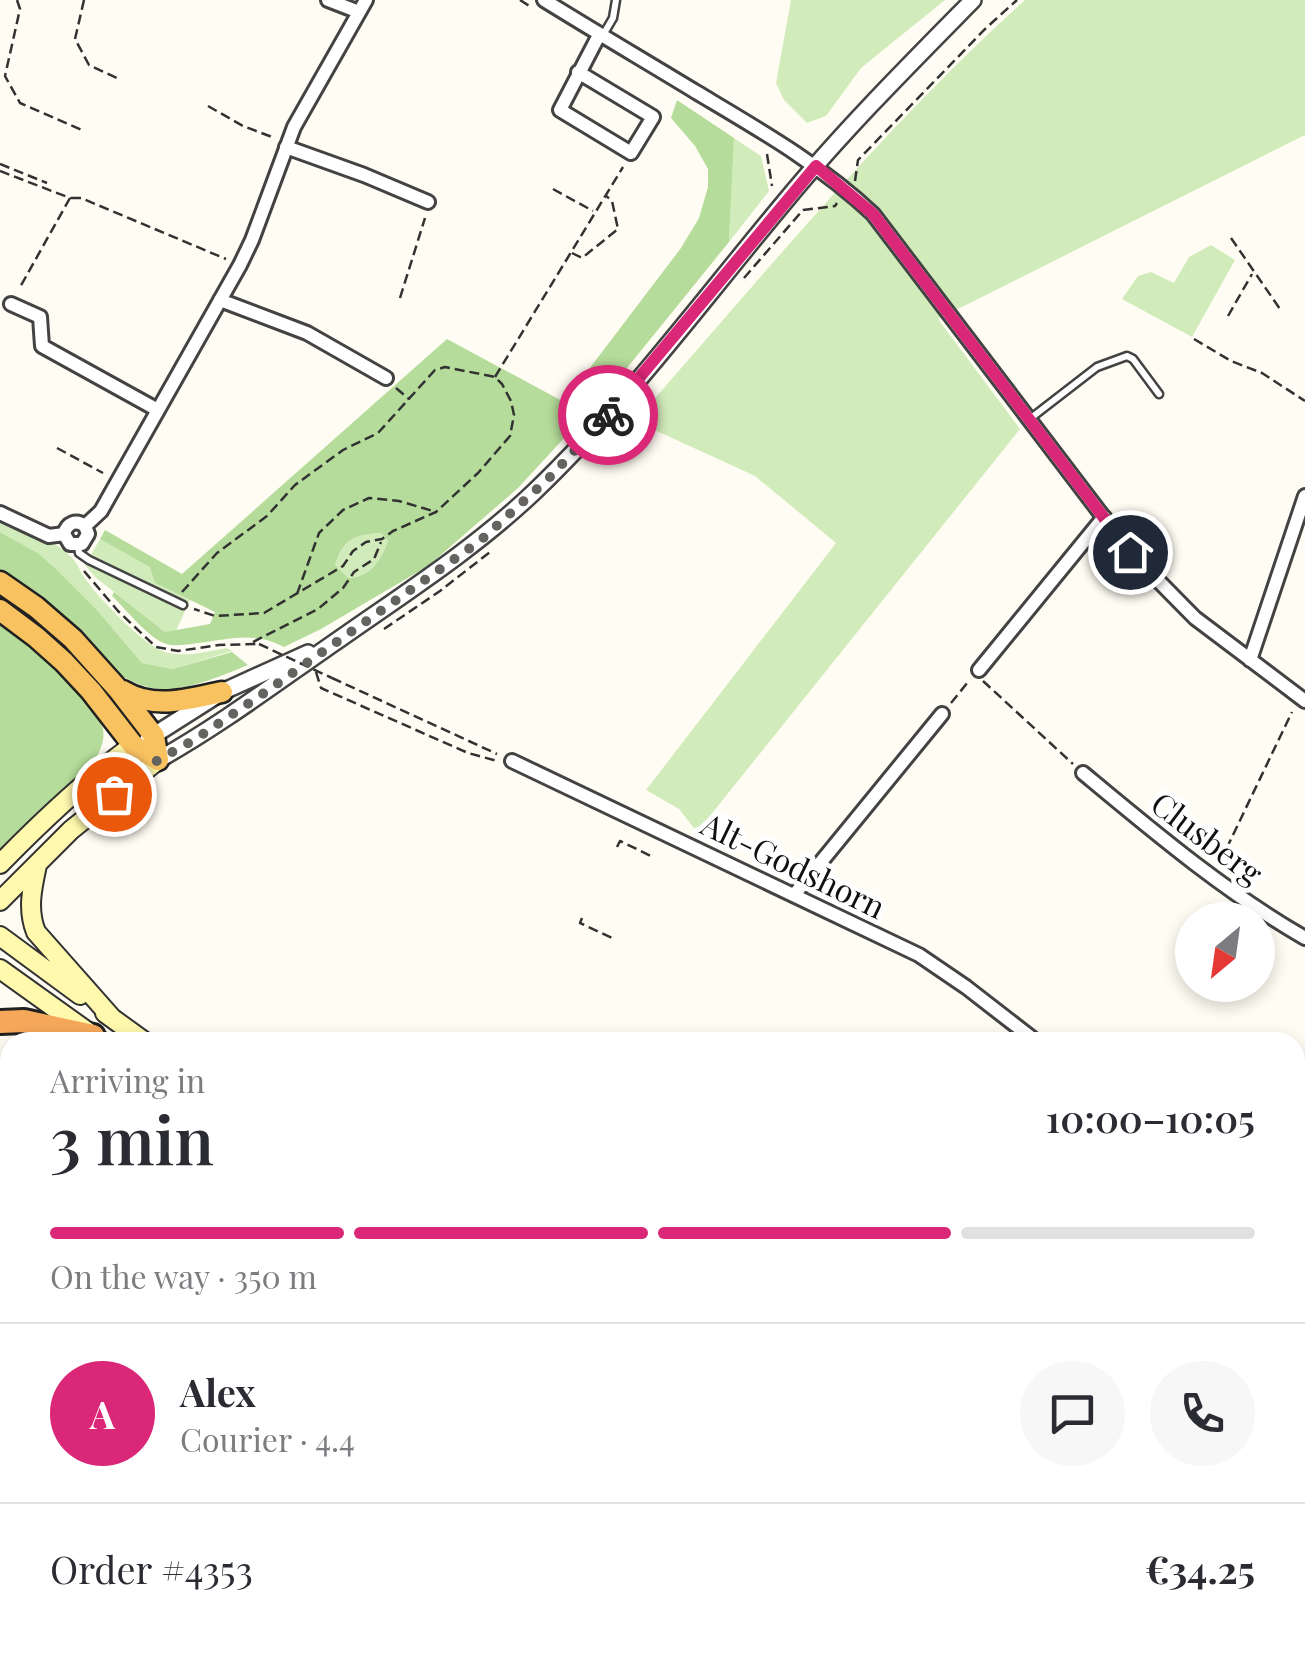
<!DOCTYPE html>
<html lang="en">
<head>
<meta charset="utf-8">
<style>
  body { margin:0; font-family:"Playfair Display",serif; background:#f7f7f7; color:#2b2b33; height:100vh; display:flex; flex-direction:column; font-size:38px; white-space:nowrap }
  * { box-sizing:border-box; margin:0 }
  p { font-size:32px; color:#7c7c81 }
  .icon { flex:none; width:55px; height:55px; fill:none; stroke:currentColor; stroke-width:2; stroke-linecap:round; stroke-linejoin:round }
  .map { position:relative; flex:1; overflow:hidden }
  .sheet { position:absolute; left:0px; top:1032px; width:1305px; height:622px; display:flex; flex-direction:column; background:#fff; border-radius:30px 30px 0 0; box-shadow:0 5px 15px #0003 }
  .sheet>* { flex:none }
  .needle { width:65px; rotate:209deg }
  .tools { position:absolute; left:1175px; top:902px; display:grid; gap:20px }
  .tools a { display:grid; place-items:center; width:100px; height:100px; border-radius:50%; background:#fff; box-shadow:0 5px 15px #0003; font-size:50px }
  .pin { position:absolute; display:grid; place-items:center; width:85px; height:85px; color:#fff; margin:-42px; border:5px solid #fff; border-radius:50%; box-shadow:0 2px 10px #0007 }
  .courier { position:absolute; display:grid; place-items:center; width:100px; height:100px; margin:-50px; border:8px solid #db2777; border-radius:50%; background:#fff; color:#222; box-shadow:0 2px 12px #0007 }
  .headline em { font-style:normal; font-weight:600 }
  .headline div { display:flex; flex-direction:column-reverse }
  .headline { display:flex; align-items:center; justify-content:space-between; height:170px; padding:0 50px }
  h1 { font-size:65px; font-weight:600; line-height:75px }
  .bar { display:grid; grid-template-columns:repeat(4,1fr); gap:15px 10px; align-content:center; height:120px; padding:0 50px }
  .bar i { height:12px; border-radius:8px; background:#e1e1e2 }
  .bar .selected { background:#db2777 }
  .bar p { grid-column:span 4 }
  .line { display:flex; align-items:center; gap:25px; padding:0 50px; border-top:2px solid #e1e1e2 }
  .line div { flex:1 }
  .round { display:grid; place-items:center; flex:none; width:105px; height:105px; border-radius:52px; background:#f7f7f7 }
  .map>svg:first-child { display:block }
  .green { fill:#d2ebbb }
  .forest { fill:#b5dc9a; fill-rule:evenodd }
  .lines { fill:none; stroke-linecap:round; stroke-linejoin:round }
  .service-casing { stroke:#434343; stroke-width:11 }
  .minor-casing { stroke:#434343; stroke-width:18 }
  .tertiary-casing { stroke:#434343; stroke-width:20 }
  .secondary-casing { stroke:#323232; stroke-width:22 }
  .trunk-casing { stroke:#212121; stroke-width:25 }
  .motorway-casing { stroke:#212121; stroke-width:28 }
  .path { stroke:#323232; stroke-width:2.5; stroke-dasharray:10 5; stroke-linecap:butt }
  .service { stroke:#fff; stroke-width:6 }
  .minor { stroke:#fff; stroke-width:12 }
  .tertiary { stroke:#fff; stroke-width:15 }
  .secondary { stroke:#fff9ae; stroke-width:18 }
  .trunk { stroke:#f8c261; stroke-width:20 }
  .motorway { stroke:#f6a85a; stroke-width:22 }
  .path-bridge { stroke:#323232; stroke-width:2.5; stroke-dasharray:10 5; stroke-linecap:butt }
  .done { stroke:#64635f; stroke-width:10; stroke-dasharray:0 18 }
  .route { stroke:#db2777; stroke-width:12 }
  .labels { text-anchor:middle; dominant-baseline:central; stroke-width:10; stroke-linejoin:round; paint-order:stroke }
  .street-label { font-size:32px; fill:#101010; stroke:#fff }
</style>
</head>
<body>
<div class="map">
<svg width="1305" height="1654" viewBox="0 0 1305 1654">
  <rect width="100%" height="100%" fill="#fffdf3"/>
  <path class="green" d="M 791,0 L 945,0 L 861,68 L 826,116 L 807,123 L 784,100 L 776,83 Z
    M 1025,0 L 1305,0 L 1305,135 L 938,319 L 1020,429 L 697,832 L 679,809 L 646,790 L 836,543 L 755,476 L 635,421 C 761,278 883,128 1025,0 Z
    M 734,138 L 761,156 L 769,191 L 729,242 Z
    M 1211,245 L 1235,260 L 1192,337 L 1122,299 L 1138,276 L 1151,272 L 1174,283 L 1189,257 Z
    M 0,518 C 24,530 56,539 74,560 C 79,566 81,574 86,580 C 100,599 144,646 165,652 C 186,658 207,651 227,648 L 232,651 L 173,669 L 142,663 L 96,609 L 55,568 L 38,553 L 0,532 Z
    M 381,533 L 388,541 C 381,561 370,577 347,578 L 335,565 C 345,538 353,535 381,533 Z
    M 100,539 L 151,567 L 155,583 L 190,600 L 176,631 L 165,632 L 95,577 L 85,565 Z
    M 1305,1396 L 1305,1654 L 1046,1654 L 1032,1645 L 1295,1645 L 1295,1397 Z"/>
  <path class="forest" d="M 677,100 L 734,138 L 729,242 L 614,384 L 518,488 L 428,566 L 321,629 L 284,647 C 252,631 231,639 198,643 C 188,644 176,647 166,644 C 148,638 126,609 112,596 L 114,592 L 165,632 L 210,624 L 215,612 L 155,583 L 150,567 L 100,539 L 105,530 L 182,574 L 447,339 L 564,402 L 681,248 L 699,218 L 708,187 L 708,169 L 695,146 L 671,118 ZM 381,533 L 388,541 C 381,561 370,577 348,578 L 335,565 C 344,538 354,535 381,533 Z
    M 0,532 L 38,553 L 55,568 L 96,609 L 142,663 L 173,669 L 232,652 L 248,665 C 227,674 190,689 167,689 C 114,690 79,635 44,603 C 31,591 15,582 0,571 Z
    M 0,624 C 26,638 96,701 103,729 C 105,739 101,749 96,758 L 0,850 Z
    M 410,1645 L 540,1645 L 535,1654 L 426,1654 Z"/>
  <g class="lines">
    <g class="service-casing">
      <path id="service" d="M 603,35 L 613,18 L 616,0
        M 1031,418 L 1097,367 L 1127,356 L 1133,359 L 1159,394
        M 78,546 L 79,553 L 89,560 L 183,605
        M 0,1130 L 10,1136
        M 0,1276 L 10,1278
        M 0,1473 L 10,1404
        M 0,1519 L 10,1527
        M 215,1645 L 233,1654
        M 265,1645 L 282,1654
        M 324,1654 L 329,1645"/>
    </g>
    <g class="minor-casing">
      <path id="minor" d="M 328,0 L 359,12
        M 544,0 C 594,31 645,61 696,92 C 758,129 820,164 873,214 L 1130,552 L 1195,618 L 1305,701
        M 578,72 L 653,117 L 631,153 L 560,110 L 599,35
        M 286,147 L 364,175 L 428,202
        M 220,300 L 307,333 L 386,378
        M 11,304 L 40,317 L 42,346 L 156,409
        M 0,513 L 49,536 L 64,534 C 67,523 76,519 85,526
        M 85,526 L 101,511 L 240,265 L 252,240 L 294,127 L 366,0
        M 64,534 L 70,544 L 82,544 L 88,534 L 85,526
        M 1250,660 L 1305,496
        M 979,670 L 1104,517
        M 512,761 L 919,955 L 966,987 L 1037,1042
        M 1083,773 C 1154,832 1225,892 1305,938
        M 794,895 L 942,714
        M 1295,1246 L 1305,1254
        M 1295,1379 L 1305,1378
        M 360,1645 L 377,1654
        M 942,1654 L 947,1645"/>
    </g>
    <g class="tertiary-casing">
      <path id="tertiary" d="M 148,739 L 222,692 L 308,653
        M 158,760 C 222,724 280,680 341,638 C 408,591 475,548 534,492 C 627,403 704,298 787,199 C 845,129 909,65 973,0"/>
    </g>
    <g class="secondary-casing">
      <path id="secondary" d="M 0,864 C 42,821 84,781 133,745
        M 37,865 C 32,888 27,910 36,932 L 112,1018
        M 0,901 L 71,830 L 158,760
        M 0,936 L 80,995
        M 0,969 L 102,1042
        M 105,1013 L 145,1042
        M 961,1645 L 974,1654"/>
    </g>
    <g class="trunk-casing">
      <path id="trunk" d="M 0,582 L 36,607 L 73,639 L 117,688 L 154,736 L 158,760
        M 0,610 L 36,637 L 64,662 L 91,691 L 133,745 L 158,760
        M 123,691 C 155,710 187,699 222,692"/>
    </g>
    <g class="motorway-casing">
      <path id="motorway" d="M 0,1022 L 24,1021 L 93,1036"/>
    </g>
    <path class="path" d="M 17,0 L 20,9 L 5,76 L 20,103 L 84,131
      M 84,0 L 75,39 L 89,65 L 119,79
      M 520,0 L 531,7
      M 208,106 L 243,126 L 272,137
      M 767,154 L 772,186
      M 0,164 L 47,183
      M 0,171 L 70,198 L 19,289
      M 855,181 L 858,160 L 986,28 L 1017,0
      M 553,189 L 593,211
      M 71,198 L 81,198 L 226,259
      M 1231,238 L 1280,309
      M 572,253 L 582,258 L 618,229 L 612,201 L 605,195
      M 744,278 L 803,210 L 835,206 L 837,203
      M 400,298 L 425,218
      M 1228,316 L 1252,274
      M 1194,339 L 1231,361 L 1262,373 L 1305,401
      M 495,377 L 623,167
      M 396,388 L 409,399
      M 57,448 L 103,473
      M 84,571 L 118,611 L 156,647 L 178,651 L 219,645 L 259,644
      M 182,592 L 217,553 L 267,516 L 295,485 L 343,450 L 378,433 L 435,370 L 445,367 L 495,377 L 502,384 L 511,401 L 514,415 L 510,436 L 478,473 L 436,512 L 393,531 L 382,539 L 366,542 L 353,551 L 343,566 L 264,613 L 215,616 L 194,609
      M 297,594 L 319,533 L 343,510 L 369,498 L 399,501 L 433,511
      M 384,629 L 440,591 L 490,552
      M 253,642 L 318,609 L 343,588 L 354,572 L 374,559 L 381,542
      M 316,672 L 321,688 L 468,753 L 497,761
      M 332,678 L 497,754
      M 983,681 L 1073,764
      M 951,703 L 968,682
      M 617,847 L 620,841 L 651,856
      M 1220,862 L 1292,712
      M 582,918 L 580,923 L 612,938
      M 901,1645 L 907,1654
      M 1019,1645 L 1040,1654
      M 436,1654 L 439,1645
      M 1011,1654 L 1017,1645"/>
    <use href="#service" class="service"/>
    <use href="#minor" class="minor"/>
    <use href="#tertiary" class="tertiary"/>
    <use href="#secondary" class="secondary"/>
    <use href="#trunk" class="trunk"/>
    <use href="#motorway" class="motorway"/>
    <path class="path-bridge" d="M 259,644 L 332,678"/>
  </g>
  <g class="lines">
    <path class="done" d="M 114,794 L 158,760 L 194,740 L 267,691 L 480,541 L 549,478 L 608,415"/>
    <path class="route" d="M 608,415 L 816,166 L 873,214 L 1130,552"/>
  </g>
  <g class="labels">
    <g class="street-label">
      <text transform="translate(1208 837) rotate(37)">Clusberg</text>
      <text transform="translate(794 864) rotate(26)">Alt-Godshorn</text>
    </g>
  </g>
</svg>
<div class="tools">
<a><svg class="needle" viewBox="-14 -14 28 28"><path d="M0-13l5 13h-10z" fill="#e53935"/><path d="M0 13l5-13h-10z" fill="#7c7c81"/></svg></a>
</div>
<div class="pin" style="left:114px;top:794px;background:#ea580c"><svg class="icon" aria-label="bag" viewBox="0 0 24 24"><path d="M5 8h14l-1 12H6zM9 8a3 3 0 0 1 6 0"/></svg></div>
<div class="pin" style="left:1130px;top:552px;background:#1f2937"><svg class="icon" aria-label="home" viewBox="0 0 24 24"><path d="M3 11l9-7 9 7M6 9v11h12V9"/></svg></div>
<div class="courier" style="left:608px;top:415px"><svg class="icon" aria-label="bike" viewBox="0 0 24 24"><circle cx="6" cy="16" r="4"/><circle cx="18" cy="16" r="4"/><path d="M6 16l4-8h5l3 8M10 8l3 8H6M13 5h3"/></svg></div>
<section class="sheet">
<div class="headline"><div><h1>3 min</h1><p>Arriving in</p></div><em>10:00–10:05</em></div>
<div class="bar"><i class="selected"></i><i class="selected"></i><i class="selected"></i><i></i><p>On the way · 350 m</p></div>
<div class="line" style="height:180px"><b class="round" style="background:#db2777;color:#fff">A</b><div><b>Alex</b><p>Courier · 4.4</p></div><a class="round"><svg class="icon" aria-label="chat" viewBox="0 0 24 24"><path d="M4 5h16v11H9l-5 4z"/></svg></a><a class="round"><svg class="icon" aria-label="phone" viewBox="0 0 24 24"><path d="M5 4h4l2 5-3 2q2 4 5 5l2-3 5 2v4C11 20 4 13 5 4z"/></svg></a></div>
<div class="line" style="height:130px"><div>Order #4353</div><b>€34.25</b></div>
</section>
</div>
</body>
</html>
